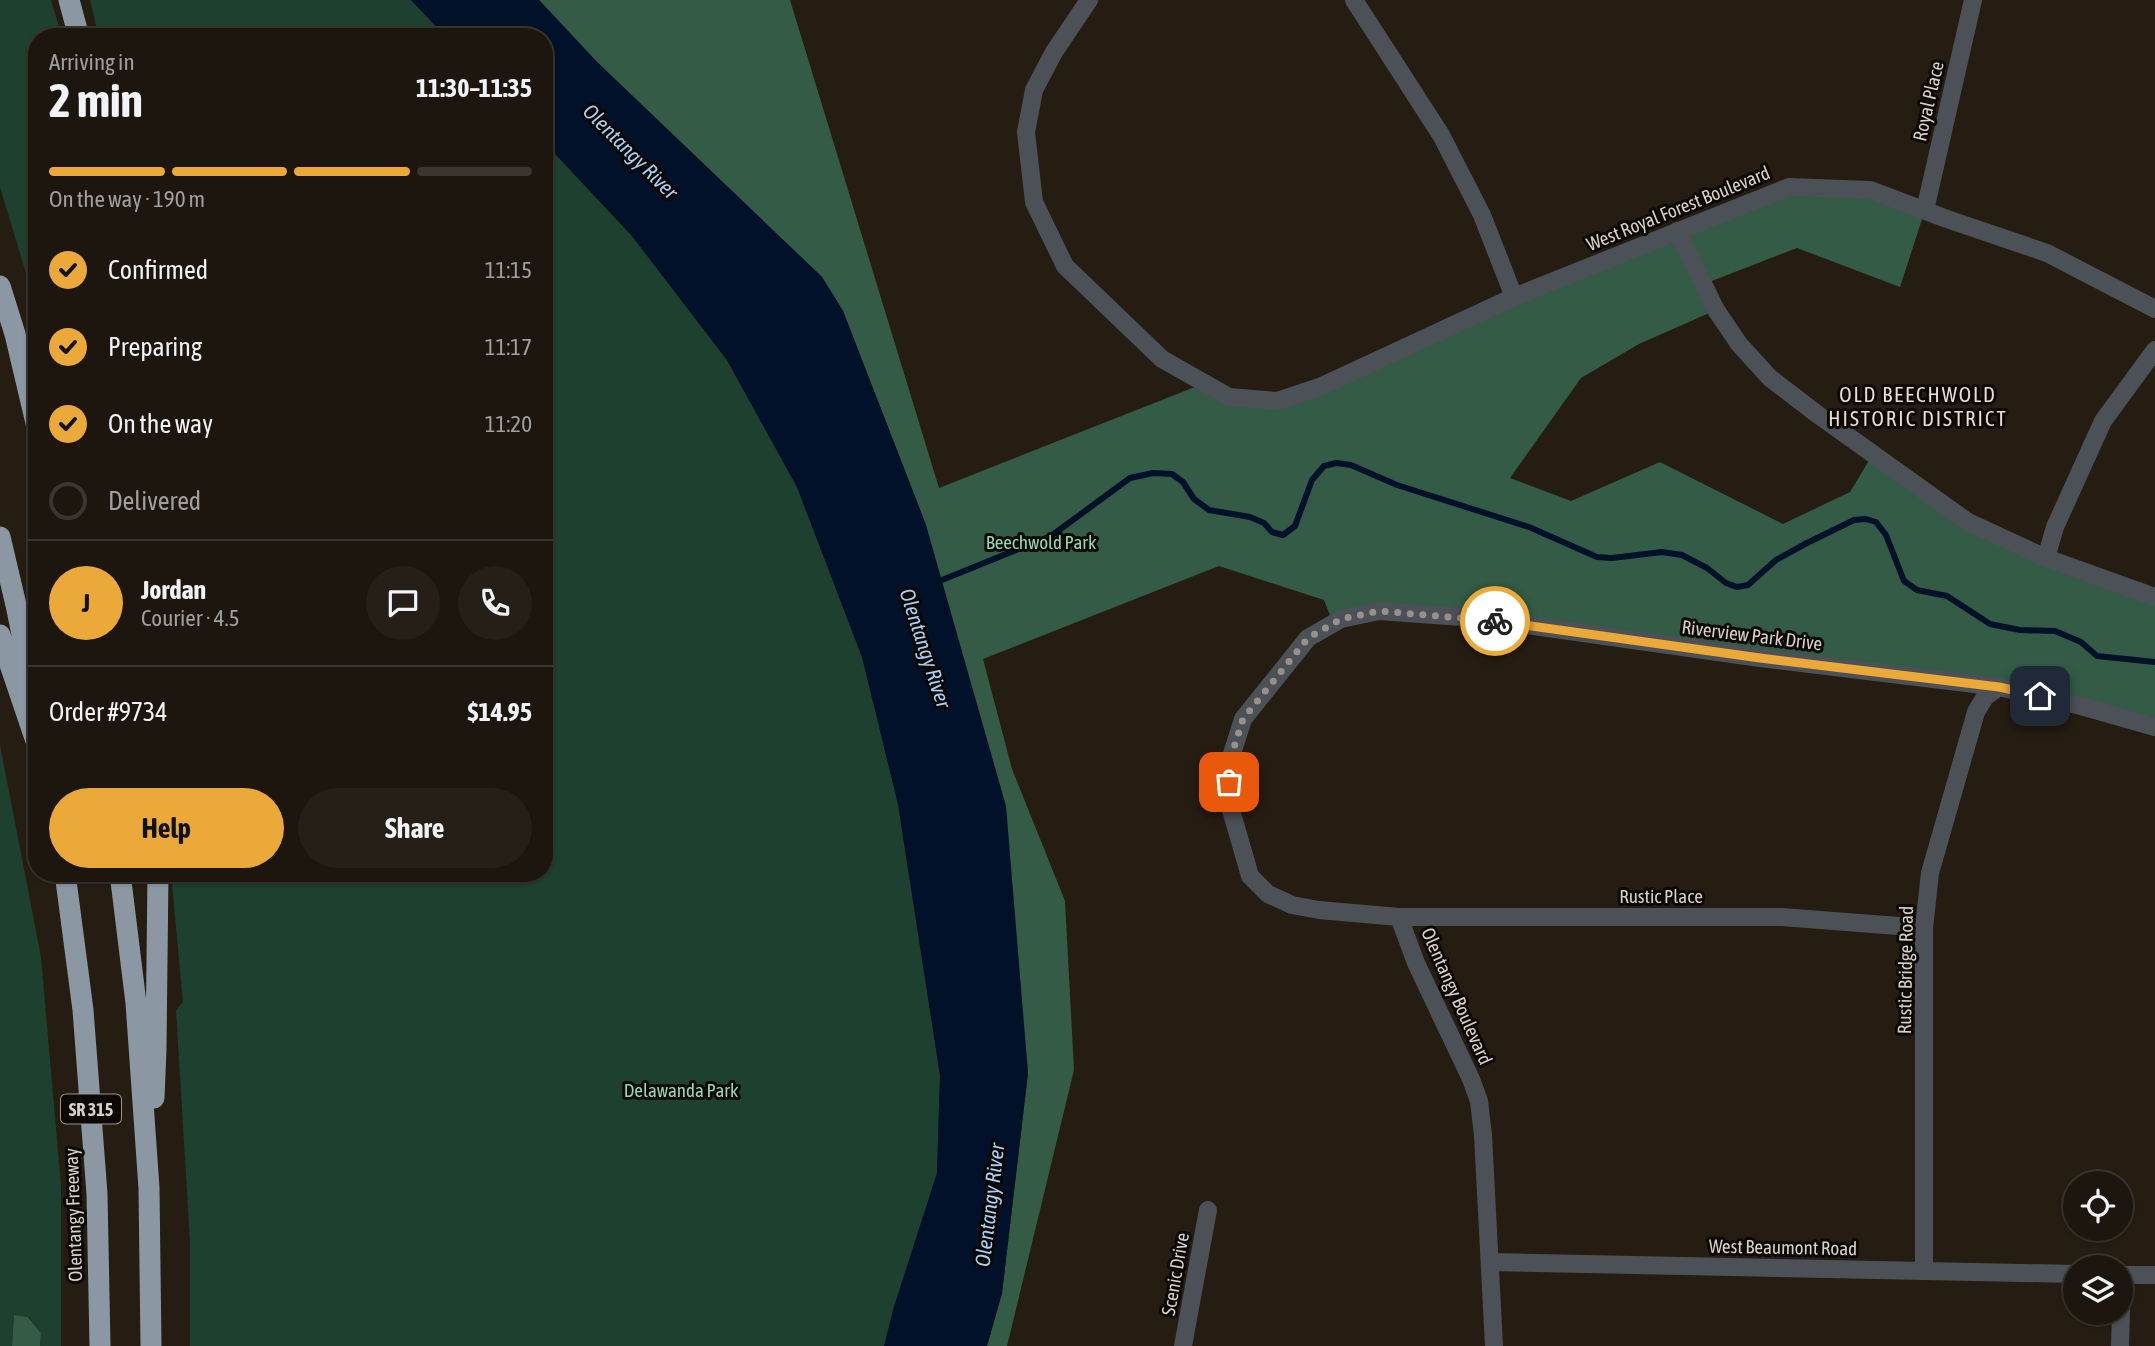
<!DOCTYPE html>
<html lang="en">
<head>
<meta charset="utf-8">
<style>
  body { margin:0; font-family:"Asap Condensed",sans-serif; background:#251f17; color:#f1f3f6; height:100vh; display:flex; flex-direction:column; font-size:26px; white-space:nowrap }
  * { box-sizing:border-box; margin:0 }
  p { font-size:23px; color:#a09f9e }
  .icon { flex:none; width:38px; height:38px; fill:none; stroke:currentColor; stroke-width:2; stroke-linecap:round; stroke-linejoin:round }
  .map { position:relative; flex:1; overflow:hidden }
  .drawer { position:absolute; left:28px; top:28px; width:525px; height:854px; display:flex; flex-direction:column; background:#1c160e; border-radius:28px; box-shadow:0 2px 5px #0004,0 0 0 2px #3a352e }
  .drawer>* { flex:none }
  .tools { position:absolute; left:2063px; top:1171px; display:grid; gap:14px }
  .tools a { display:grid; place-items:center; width:70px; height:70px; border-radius:50%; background:#1c160e; box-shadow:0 2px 5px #0004,0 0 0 2px #3a352e; font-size:35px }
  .pin { position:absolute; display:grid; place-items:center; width:60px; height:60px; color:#fff; margin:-30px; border-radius:14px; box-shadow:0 4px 10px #0006 }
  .courier { position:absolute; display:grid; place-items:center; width:70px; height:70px; margin:-35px; border:5px solid #eba939; border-radius:50%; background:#fff; color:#222; box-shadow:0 2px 9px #0007 }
  .overview em { font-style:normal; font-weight:700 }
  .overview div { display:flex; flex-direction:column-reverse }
  .overview { display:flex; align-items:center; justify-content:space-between; height:119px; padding:0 21px }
  h1 { font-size:46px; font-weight:700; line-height:52px }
  .bar { display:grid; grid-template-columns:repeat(4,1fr); gap:10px 7px; align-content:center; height:84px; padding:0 21px }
  .bar i { height:9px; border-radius:5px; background:#3a352e }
  .bar .on { background:#eba939 }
  .bar p { grid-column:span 4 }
  .line { display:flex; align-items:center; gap:18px; padding:0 21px; border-top:2px solid #3a352e }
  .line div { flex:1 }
  .round { display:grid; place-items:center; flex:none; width:74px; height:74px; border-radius:37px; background:#251f17 }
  ol { padding:0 21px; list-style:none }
  li { display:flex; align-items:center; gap:21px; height:77px }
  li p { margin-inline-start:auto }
  li .icon { padding:7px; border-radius:50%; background:#eba939; color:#111; stroke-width:4 }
  li:last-child { color:#a09f9e }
  li i { width:38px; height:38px; border:4px solid #3a352e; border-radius:50% }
  .cta { display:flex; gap:14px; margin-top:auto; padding:14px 21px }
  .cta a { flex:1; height:80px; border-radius:42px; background:#eba939; color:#111; font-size:28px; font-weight:700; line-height:80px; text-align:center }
  .cta a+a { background:#251f17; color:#f1f3f6 }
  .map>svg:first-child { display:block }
  .green { fill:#1e402f }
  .forest { fill:#335b46 }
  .water { fill:#001129 }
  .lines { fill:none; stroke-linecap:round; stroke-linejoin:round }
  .stream { stroke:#001129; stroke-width:6 }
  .street { stroke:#4c5157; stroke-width:18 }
  .highway { stroke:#8b98a4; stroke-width:21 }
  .done { stroke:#989189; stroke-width:7; stroke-dasharray:0 12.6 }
  .route { stroke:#eba939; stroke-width:9 }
  .labels { text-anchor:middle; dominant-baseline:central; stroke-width:6; stroke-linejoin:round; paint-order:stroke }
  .shield { fill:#0c0804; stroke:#99948e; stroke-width:2 }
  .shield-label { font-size:18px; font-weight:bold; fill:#d6d0c9 }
  .street-label { font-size:19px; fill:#d6d0c9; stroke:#0c0804 }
  .park-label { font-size:19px; fill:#93d8b3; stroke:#0c0804 }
  .water-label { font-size:21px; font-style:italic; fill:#a8cff7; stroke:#0c0804 }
  .neighbourhood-label { font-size:21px; letter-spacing:2px; fill:#eadecf; stroke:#0c0804 }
</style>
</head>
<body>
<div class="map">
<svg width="2155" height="1346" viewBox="0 0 2155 1346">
  <rect width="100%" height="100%" fill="#261d12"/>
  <path class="green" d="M 0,0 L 51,0 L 62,37 L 37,37 L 37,310 L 0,187 Z
    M 90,0 L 411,0 L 446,37 L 99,37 Z
    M 544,142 L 632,236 L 727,360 L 797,487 L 862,657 L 898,804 L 940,1075 L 937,1173 L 894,1307 L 884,1346 L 190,1346 L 190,1241 L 176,1010 L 183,1002 L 171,873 L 544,873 Z
    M 0,745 L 41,957 L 61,1186 L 61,1346 L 40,1346 L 41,1333 L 29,1317 L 14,1315 L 12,1346 L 0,1346 Z"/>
  <path class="forest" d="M 539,0 L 790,0 L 939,488 L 1205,383 L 1277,401 L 1789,187 L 1870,190 L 1925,210 L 1900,287 L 1797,248 L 1704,284 L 1716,310 L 1639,344 L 1581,378 L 1510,478 L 1571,501 L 1660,462 L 1783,524 L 1850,492 L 1873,454 L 1968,522 L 2155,597 L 2155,727 L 2081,706 L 1379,611 L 1333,623 L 1324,600 L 1219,566 L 983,659 L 1012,769 L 1065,901 L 1074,1070 L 1007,1346 L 987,1346 L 1002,1293 L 1028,1073 L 1020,993 L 926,525 L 843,311 L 822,277 L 597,62 Z
    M 14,1315 L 28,1317 L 41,1333 L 40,1346 L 12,1346 Z"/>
  <path class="water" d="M 411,0 L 539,0 L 597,62 L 822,277 L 843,311 L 926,525 L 1006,806 L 1028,1073 L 1002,1293 L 987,1346 L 884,1346 L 894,1307 L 937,1173 L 940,1075 L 898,804 L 862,657 L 797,487 L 727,360 L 632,236 L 544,142 L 544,37 L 446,37 Z"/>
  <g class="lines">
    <path class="stream" d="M 942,580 L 1051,536 L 1130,478 L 1153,473 L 1172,474 L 1183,482 L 1194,499 L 1209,510 L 1250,517 L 1264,523 L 1272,532 L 1283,535 L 1295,526 L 1312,480 L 1324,466 L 1336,463 L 1351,465 L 1397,485 L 1529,527 L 1597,557 L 1612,558 L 1662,552 L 1682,555 L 1707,568 L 1726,583 L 1737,587 L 1748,585 L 1776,560 L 1807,543 L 1854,520 L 1866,519 L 1876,522 L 1886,535 L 1904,581 L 1917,590 L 1947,596 L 1990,624 L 2020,630 L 2055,631 L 2081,642 L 2097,656 L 2155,662"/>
    <path class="street" d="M 1089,0 L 1054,52 L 1034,90 L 1026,132 L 1034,202 L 1065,266 L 1162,359 L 1229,397 L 1277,401 L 1322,386 L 1514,297 L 1789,187 L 1870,190 L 1947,219 L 2047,253 L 2155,309
      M 1354,0 L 1441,135 L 1482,215 L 1514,297
      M 1925,210 L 1973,0
      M 1677,231 L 1716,310 L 1739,344 L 1770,378 L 1817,414 L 1968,522 L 2046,558 L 2155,597
      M 2046,558 L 2055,527 L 2103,421 L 2155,350
      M 1399,917 L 1416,963 L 1471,1079 L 1479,1101 L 1483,1135 L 1494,1346
      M 1924,928 L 1782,917 L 1399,917 L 1319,910 L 1292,905 L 1268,894 L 1250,876 L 1229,803 L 1230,760 L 1243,719 L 1308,638 L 1341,619 L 1379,611 L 1476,618 L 1760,658 L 1999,687 L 2081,706 L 2155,727
      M 1490,1262 L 2076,1274
      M 1924,1271 L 1924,928 L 1930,873 L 1976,712 L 1985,697 L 1999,687
      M 2121,1275 L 2155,1275
      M 2121,1311 L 2122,1275
      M 1183,1346 L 1208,1210
      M 2120,1346 L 2121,1312"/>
    <path class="highway" d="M 69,0 L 79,37
      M 0,286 L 15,334 L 37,427
      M 0,537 L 16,605 L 37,708
      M 0,635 L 37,744
      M 65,873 L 83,1010 L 97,1194 L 100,1346
      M 120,873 L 136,1003 L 149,1188 L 151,1346
      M 154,1098 L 156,1049 L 158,873"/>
  </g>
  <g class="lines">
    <path class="done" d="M 1229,782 L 1230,760 L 1243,719 L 1308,638 L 1341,619 L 1379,611 L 1495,621"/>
    <path class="route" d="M 1495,621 L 1760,658 L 1999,687 L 2040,696"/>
  </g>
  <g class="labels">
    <rect class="shield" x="61" y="1094.5" width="60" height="29" rx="5"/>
    <g class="shield-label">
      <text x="91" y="1109">SR 315</text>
    </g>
    <g class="street-label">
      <text transform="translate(1928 101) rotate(-77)">Royal Place</text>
      <text transform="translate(1678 208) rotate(-22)">West Royal Forest Boulevard</text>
      <text transform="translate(1752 635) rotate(7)">Riverview Park Drive</text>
      <text x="1661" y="896">Rustic Place</text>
      <text transform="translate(1905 970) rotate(-89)">Rustic Bridge Road</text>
      <text transform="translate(1457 996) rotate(66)">Olentangy Boulevard</text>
      <text transform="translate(73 1215) rotate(-92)">Olentangy Freeway</text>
      <text transform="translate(1783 1247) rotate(1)">West Beaumont Road</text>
      <text transform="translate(1175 1274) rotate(-80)">Scenic Drive</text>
    </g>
    <g class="park-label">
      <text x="1041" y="542">Beechwold Park</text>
      <text x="681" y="1090">Delawanda Park</text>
    </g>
    <g class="water-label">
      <text transform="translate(631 151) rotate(45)">Olentangy River</text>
      <text transform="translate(926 648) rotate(72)">Olentangy River</text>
      <text transform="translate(989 1205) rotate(-83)">Olentangy River</text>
    </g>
    <g class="neighbourhood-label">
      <text x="1918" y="394">OLD BEECHWOLD<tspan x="1918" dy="24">HISTORIC DISTRICT</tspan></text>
    </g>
  </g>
</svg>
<div class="tools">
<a><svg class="icon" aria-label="locate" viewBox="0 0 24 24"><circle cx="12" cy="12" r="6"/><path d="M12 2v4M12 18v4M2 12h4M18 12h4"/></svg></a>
<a><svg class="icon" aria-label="layers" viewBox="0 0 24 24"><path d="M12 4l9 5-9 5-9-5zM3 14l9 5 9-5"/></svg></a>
</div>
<div class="pin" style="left:1229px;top:782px;background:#ea580c"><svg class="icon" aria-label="bag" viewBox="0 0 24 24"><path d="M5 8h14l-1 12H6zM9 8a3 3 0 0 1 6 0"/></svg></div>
<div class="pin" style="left:2040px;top:696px;background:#1f2937"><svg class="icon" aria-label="home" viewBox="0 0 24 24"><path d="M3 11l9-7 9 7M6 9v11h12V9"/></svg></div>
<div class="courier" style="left:1495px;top:621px"><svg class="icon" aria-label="bike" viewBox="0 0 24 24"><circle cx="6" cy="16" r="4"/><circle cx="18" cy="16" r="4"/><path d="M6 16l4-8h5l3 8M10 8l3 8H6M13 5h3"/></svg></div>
<section class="drawer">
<div class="overview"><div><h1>2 min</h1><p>Arriving in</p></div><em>11:30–11:35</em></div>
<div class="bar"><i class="on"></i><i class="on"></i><i class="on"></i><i></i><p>On the way · 190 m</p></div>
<ol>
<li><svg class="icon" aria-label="check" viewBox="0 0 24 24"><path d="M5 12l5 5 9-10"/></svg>Confirmed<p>11:15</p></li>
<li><svg class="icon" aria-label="check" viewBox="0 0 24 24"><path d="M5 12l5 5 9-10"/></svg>Preparing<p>11:17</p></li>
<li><svg class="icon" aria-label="check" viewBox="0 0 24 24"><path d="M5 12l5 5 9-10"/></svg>On the way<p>11:20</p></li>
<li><i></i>Delivered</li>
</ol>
<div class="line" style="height:126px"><b class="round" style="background:#eba939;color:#111">J</b><div><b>Jordan</b><p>Courier · 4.5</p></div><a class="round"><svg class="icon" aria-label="chat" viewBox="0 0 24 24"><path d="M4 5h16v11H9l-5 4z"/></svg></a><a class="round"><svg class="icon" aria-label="phone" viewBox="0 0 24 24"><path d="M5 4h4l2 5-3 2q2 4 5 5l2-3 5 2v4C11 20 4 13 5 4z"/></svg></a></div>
<div class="line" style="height:91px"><div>Order #9734</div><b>$14.95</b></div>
<div class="cta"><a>Help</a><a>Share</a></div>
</section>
</div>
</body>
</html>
